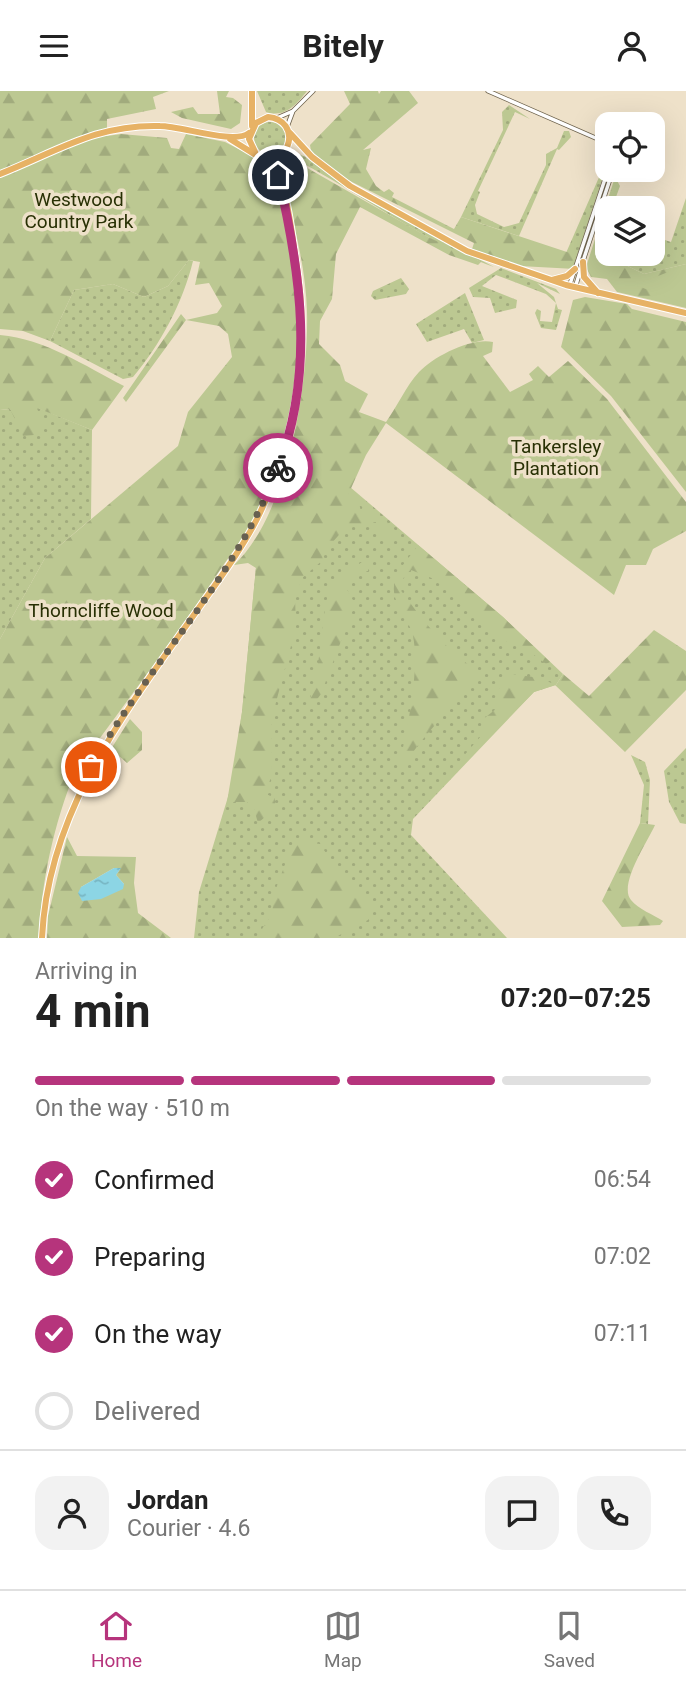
<!DOCTYPE html>
<html lang="en">
<head>
<meta charset="utf-8">
<style>
  body { margin:0; font-family:Roboto,sans-serif; background:#f2f2f2; color:#222; height:100vh; display:flex; flex-direction:column; font-size:26px; white-space:nowrap }
  * { box-sizing:border-box; margin:0 }
  p { font-size:23px; color:#767676 }
  .icon { flex:none; width:38px; height:38px; fill:none; stroke:currentColor; stroke-width:2; stroke-linecap:round; stroke-linejoin:round }
  .map { position:relative; height:847px; overflow:hidden }
  .details { display:flex; flex-direction:column; background:#fff; flex:1 }
  .details>* { flex:none }
  .controls { position:absolute; left:595px; top:21px; display:grid; gap:14px }
  .controls a { display:grid; place-items:center; width:70px; height:70px; border-radius:14px; background:#fff; box-shadow:0 7px 28px #0002; font-size:35px }
  .pin { position:absolute; display:grid; place-items:center; width:60px; height:60px; color:#fff; margin:-30px; border:4px solid #fff; border-radius:50%; box-shadow:0 2px 7px #0007 }
  .courier { position:absolute; display:grid; place-items:center; width:70px; height:70px; margin:-35px; border:5px solid #b6347c; border-radius:50%; background:#fff; color:#222; box-shadow:0 2px 9px #0007 }
  .headline em { font-style:normal; font-weight:700 }
  .headline div { display:flex; flex-direction:column-reverse }
  .headline { display:flex; align-items:center; justify-content:space-between; height:119px; padding:0 35px }
  h1 { font-size:46px; font-weight:700; line-height:52px }
  .bar { display:grid; grid-template-columns:repeat(4,1fr); gap:10px 7px; align-content:center; height:84px; padding:0 35px }
  .bar i { height:9px; border-radius:5px; background:#e0e0e0 }
  .bar .current { background:#b6347c }
  .bar p { grid-column:span 4 }
  .line { display:flex; align-items:center; gap:18px; padding:0 35px; border-top:2px solid #e0e0e0 }
  .line div { flex:1 }
  .round { display:grid; place-items:center; flex:none; width:74px; height:74px; border-radius:21px; background:#f2f2f2 }
  ol { padding:0 35px; list-style:none }
  li { display:flex; align-items:center; gap:21px; height:77px }
  li p { margin-inline-start:auto }
  li .icon { padding:7px; border-radius:50%; background:#b6347c; color:#fff; stroke-width:4 }
  li:last-child { color:#767676 }
  li i { width:38px; height:38px; border:4px solid #e0e0e0; border-radius:50% }
  header { display:flex; justify-content:space-between; align-items:center; height:91px; padding:0 35px; background:#fff; font-size:32px; font-weight:700 }
  .menu { display:flex; justify-content:space-around; align-items:center; height:98px; border-top:2px solid #e0e0e0; background:#fff; font-size:19px; color:#767676 }
  .menu a { display:grid; justify-items:center; gap:4px }
  .menu .current { color:#b6347c }
  .map>svg:first-child { display:block }
  .grass { fill:url(#grass-dots) }
  .forest { fill:url(#forest-firs); fill-rule:evenodd }
  .green { fill:#bcc892 }
  .water { fill:url(#water-ripples) }
  .lines { fill:none; stroke-linecap:round; stroke-linejoin:round }
  .minor-casing { stroke:#6d624c; stroke-width:5 }
  .highway-casing { stroke:#fff; stroke-width:8 }
  .minor { stroke:#fff; stroke-width:3.5 }
  .highway { stroke:#e7b265; stroke-width:6 }
  .done { stroke:#676051; stroke-width:7; stroke-dasharray:0 12.6 }
  .route { stroke:#b6347c; stroke-width:9 }
  .labels { text-anchor:middle; dominant-baseline:central; stroke-width:7; stroke-linejoin:round; paint-order:stroke }
  .park-label { font-size:19px; fill:#283004; stroke:#eee1c9 }
</style>
</head>
<body>
<header><svg class="icon" aria-label="menu" viewBox="0 0 24 24"><path d="M4 6h16M4 12h16M4 18h16"/></svg>Bitely<svg class="icon" aria-label="person" viewBox="0 0 24 24"><circle cx="12" cy="8" r="4"/><path d="M4 21q1-7 8-7t8 7"/></svg></header>
<div class="map">
<svg width="686" height="847" viewBox="0 0 686 847">
  <defs>
    <pattern id="grass-dots" width="8" height="8" patternUnits="userSpaceOnUse" patternTransform="scale(1.75)"><rect width="8" height="8" fill="#bcc892"/><path d="M2 2h.1M6 6h.1" fill="none" stroke="#a1ab7d" stroke-width="1.8" stroke-linecap="round"/></pattern>
    <pattern id="forest-firs" width="22" height="20" patternUnits="userSpaceOnUse" patternTransform="scale(1.75)"><rect width="22" height="20" fill="#bcc892"/><path d="M5 1l3.5 6h-7zM16 11l3.5 6h-7z" fill="#a1ab7d"/></pattern>
    <pattern id="water-ripples" width="26" height="14" patternUnits="userSpaceOnUse" patternTransform="scale(1.75)"><rect width="26" height="14" fill="#8cd5e4"/><path d="M2 4q2-2 4 0t4 0M15 11q2-2 4 0t4 0" fill="none" stroke="#78b6c3"/></pattern>
  </defs>
  <rect width="100%" height="100%" fill="#eee1c9"/>
  <path class="grass" d="M 257,0 L 307,0 C 296,14 285,27 266,21 Z
    M 509,14 L 530,28 L 515,21 L 478,100 L 480,101 L 475,114 L 477,123 L 504,136 L 519,132 L 546,74 L 546,63 L 557,57 L 564,40 L 569,40 L 571,46 L 559,59 L 557,58 L 519,145 L 461,126 L 503,39 L 502,21 Z
    M254 47a16 16 0 1 1 32 0a16 16 0 1 1-32 0Z
    M 293,62 L 304,65 L 354,102 L 494,176 C 425,152 366,106 302,72 L 290,99 L 285,100 L 280,72 Z
    M 600,84 L 603,86 L 577,165 L 566,162 Z
    M 686,107 L 686,173 L 644,183 L 607,165 L 603,148 L 606,142 L 607,163 L 653,163 L 653,145 L 671,151 Z
    M 189,169 L 193,170 C 183,211 161,253 133,286 L 123,288 L 50,250 L 74,199 L 113,193 L 144,206 L 168,195 Z
    M 501,177 L 556,198 L 560,203 L 537,192 L 554,206 L 558,218 L 562,219 L 556,239 L 541,237 L 535,222 L 537,218 L 541,220 L 540,230 L 552,231 L 556,212 L 546,203 L 496,184 L 482,195 L 517,209 L 516,217 L 495,222 L 490,207 L 473,206 L 469,197 Z
    M 401,187 L 409,198 L 406,203 L 375,209 L 371,205 L 373,200 Z
    M 465,202 L 484,249 L 472,252 L 464,238 L 427,251 L 416,233 Z
    M 36,316 L 92,339 L 91,428 L 45,467 L 0,548 L 0,319 L 10,318 L 44,343 Z
    M 350,396 L 503,526 L 563,583 L 556,594 L 534,601 L 413,728 L 411,744 L 507,847 L 194,847 L 199,801 L 231,696 L 242,621 L 256,476 Z
    M 686,657 L 686,733 L 680,732 L 669,711 L 664,680 Z
    M 631,664 L 645,671 L 650,689 L 648,733 L 640,732 L 644,694 Z"/>
  <path class="forest" d="M 0,0 L 169,0 L 153,6 L 156,18 L 107,28 L 107,45 L 121,43 L 167,47 L 171,57 L 179,58 L 186,43 L 225,51 L 266,72 L 271,77 C 305,192 312,314 256,424 C 244,447 226,469 212,491 C 168,556 121,618 75,681 C 54,732 41,792 39,847 L 0,847 L 0,548 L 45,467 L 178,355 L 188,321 L 232,266 L 228,243 L 219,235 L 186,229 L 126,311 L 123,307 L 181,223 L 186,229 L 217,222 L 222,215 L 209,192 L 195,194 L 200,171 L 189,169 L 168,195 L 144,206 L 113,193 L 74,199 L 50,250 L 23,240 L 0,238 Z
    M 217,0 L 229,0 L 226,6 L 233,7 L 242,14 L 240,32 L 231,38 L 182,27 L 171,21 L 193,16 L 198,23 L 220,23 Z
    M 344,0 L 378,0 L 379,3 L 381,0 L 409,0 L 418,12 L 363,59 L 371,57 L 366,78 L 376,95 L 384,101 L 389,98 L 394,102 L 392,106 L 454,138 L 461,126 L 579,165 L 575,178 L 520,175 L 472,158 L 474,152 L 340,85 L 311,60 L 310,54 L 350,13 Z
    M 295,70 L 428,146 L 481,171 L 478,174 L 449,164 L 360,116 L 336,163 L 332,208 L 320,230 L 319,253 L 340,274 L 345,290 L 368,303 L 359,321 L 386,331 C 397,316 406,295 419,281 C 434,265 472,246 493,251 L 492,261 L 483,265 L 510,301 L 533,289 L 529,283 L 538,275 L 549,286 L 568,270 L 607,308 L 686,411 L 686,440 L 653,458 L 646,474 L 626,474 L 614,504 L 386,332 L 366,364 L 348,404 L 357,405 L 361,420 L 378,423 L 398,442 L 390,454 L 386,453 L 376,431 L 346,436 L 322,463 L 323,469 L 302,487 L 295,506 L 296,536 L 271,630 L 272,682 L 266,703 L 275,707 L 275,725 L 265,726 L 258,732 L 254,718 L 247,711 L 227,711 L 242,621 L 256,477 L 248,472 L 234,474 C 288,424 309,292 307,221 C 306,181 296,139 285,100 L 290,99 L 289,73 Z
    M 615,86 L 620,95 L 612,117 L 607,117 L 603,148 L 607,165 L 644,183 L 686,173 L 686,217 L 617,201 L 607,188 L 591,186 L 586,176 Z
    M 585,206 L 627,213 L 632,218 L 686,231 L 686,401 L 611,305 L 561,256 L 573,209 Z
    M 0,244 C 45,248 85,275 124,295 L 92,339 L 37,317 L 45,343 L 23,345 L 10,318 L 0,319 Z
    M 418,454 L 503,526 L 550,571 L 546,573 L 525,557 L 501,549 L 434,488 L 411,479 L 405,484 L 399,497 C 422,528 446,561 480,581 C 464,594 456,608 443,624 C 430,641 416,654 405,674 L 399,674 C 407,641 420,578 413,545 C 409,527 392,513 394,495 C 395,479 410,467 418,454 Z
    M 362,471 L 369,473 L 368,480 L 356,482 L 344,493 L 355,513 L 321,603 L 309,619 L 307,616 C 323,576 319,535 330,495 L 341,491 L 347,481 Z
    M 654,539 L 686,560 L 686,599 L 625,661 L 555,594 L 534,601 L 464,672 L 461,668 L 481,645 L 482,629 L 496,618 L 500,592 L 512,583 L 540,587 L 556,594 L 563,583 L 589,605 Z
    M 130,628 L 142,641 L 142,659 L 127,672 L 111,658 Z
    M 640,732 L 655,734 C 648,750 618,794 631,809 C 638,818 654,824 663,830 L 660,834 L 622,836 L 602,810 Z
    M 67,746 L 77,765 L 136,766 L 134,792 L 138,822 L 171,847 L 47,847 L 48,825 ZM 114,777 L 120,778 L 116,784 L 124,793 L 115,799 L 81,796 Z
    M 294,749 L 320,753 L 335,776 L 371,812 L 368,829 L 334,847 L 256,847 L 272,823 L 274,803 Z"/>
  <path class="green" d="M 686,174 L 686,213 L 635,194 Z"/>
  <path class="water" d="M 114,777 L 121,777 L 116,784 L 124,793 L 123,798 L 101,808 L 82,810 L 78,802 L 81,796 Z"/>
  <g class="lines">
    <g class="minor-casing">
      <path id="minor" d="M 488,0 L 607,52
        M 277,27 L 293,20
        M 287,36 L 293,20 L 313,0
        M 599,51 L 607,57
        M 583,170 L 613,79
        M 570,193 L 608,79
        M 575,197 L 581,177"/>
    </g>
    <g class="highway-casing">
      <path id="highway" d="M 252,0 L 252,35
        M 290,42 L 312,66 L 350,95 L 467,160 L 566,194 L 686,222
        M 230,48 L 259,66 C 292,77 302,29 268,26 L 256,32 L 249,48 L 256,63
        M 0,83 C 56,61 96,33 160,35 C 182,35 234,54 249,42
        M 583,171 L 584,186 L 598,202
        M 552,189 L 567,185 L 575,178
        M 42,847 C 48,719 125,621 196,521 C 217,491 240,461 257,428 C 296,348 311,257 296,170 C 291,139 288,93 268,68"/>
    </g>
    <use href="#minor" class="minor"/>
    <use href="#highway" class="highway"/>
  </g>
  <g class="lines">
    <path class="done" d="M 91,676 C 148,573 235,489 278,377"/>
    <path class="route" d="M 278,84 C 301,182 315,281 278,377"/>
  </g>
  <g class="labels">
    <g class="park-label">
      <text x="79" y="108">Westwood<tspan x="79" dy="22">Country Park</tspan></text>
      <text x="556" y="355">Tankersley<tspan x="556" dy="22">Plantation</tspan></text>
      <text x="101" y="519">Thorncliffe Wood</text>
    </g>
  </g>
</svg>
<div class="controls">
<a><svg class="icon" aria-label="locate" viewBox="0 0 24 24"><circle cx="12" cy="12" r="6"/><path d="M12 2v4M12 18v4M2 12h4M18 12h4"/></svg></a>
<a><svg class="icon" aria-label="layers" viewBox="0 0 24 24"><path d="M12 4l9 5-9 5-9-5zM3 14l9 5 9-5"/></svg></a>
</div>
<div class="pin" style="left:91px;top:676px;background:#ea580c"><svg class="icon" aria-label="bag" viewBox="0 0 24 24"><path d="M5 8h14l-1 12H6zM9 8a3 3 0 0 1 6 0"/></svg></div>
<div class="pin" style="left:278px;top:84px;background:#1f2937"><svg class="icon" aria-label="home" viewBox="0 0 24 24"><path d="M3 11l9-7 9 7M6 9v11h12V9"/></svg></div>
<div class="courier" style="left:278px;top:377px"><svg class="icon" aria-label="bike" viewBox="0 0 24 24"><circle cx="6" cy="16" r="4"/><circle cx="18" cy="16" r="4"/><path d="M6 16l4-8h5l3 8M10 8l3 8H6M13 5h3"/></svg></div>
</div>
<section class="details">
<div class="headline"><div><h1>4 min</h1><p>Arriving in</p></div><em>07:20–07:25</em></div>
<div class="bar"><i class="current"></i><i class="current"></i><i class="current"></i><i></i><p>On the way · 510 m</p></div>
<ol>
<li><svg class="icon" aria-label="check" viewBox="0 0 24 24"><path d="M5 12l5 5 9-10"/></svg>Confirmed<p>06:54</p></li>
<li><svg class="icon" aria-label="check" viewBox="0 0 24 24"><path d="M5 12l5 5 9-10"/></svg>Preparing<p>07:02</p></li>
<li><svg class="icon" aria-label="check" viewBox="0 0 24 24"><path d="M5 12l5 5 9-10"/></svg>On the way<p>07:11</p></li>
<li><i></i>Delivered</li>
</ol>
<div class="line" style="height:126px"><a class="round"><svg class="icon" aria-label="person" viewBox="0 0 24 24"><circle cx="12" cy="8" r="4"/><path d="M4 21q1-7 8-7t8 7"/></svg></a><div><b>Jordan</b><p>Courier · 4.6</p></div><a class="round"><svg class="icon" aria-label="chat" viewBox="0 0 24 24"><path d="M4 5h16v11H9l-5 4z"/></svg></a><a class="round"><svg class="icon" aria-label="phone" viewBox="0 0 24 24"><path d="M5 4h4l2 5-3 2q2 4 5 5l2-3 5 2v4C11 20 4 13 5 4z"/></svg></a></div>
</section>
<nav class="menu">
<a class="current"><svg class="icon" aria-label="home" viewBox="0 0 24 24"><path d="M3 11l9-7 9 7M6 9v11h12V9"/></svg>Home</a>
<a><svg class="icon" aria-label="map" viewBox="0 0 24 24"><path d="M3 6l6-2 6 2 6-2v14l-6 2-6-2-6 2zM9 4v14M15 6v14"/></svg>Map</a>
<a><svg class="icon" aria-label="saved" viewBox="0 0 24 24"><path d="M7 4h10v16l-5-4-5 4z"/></svg>Saved</a>
</nav>
</body>
</html>
